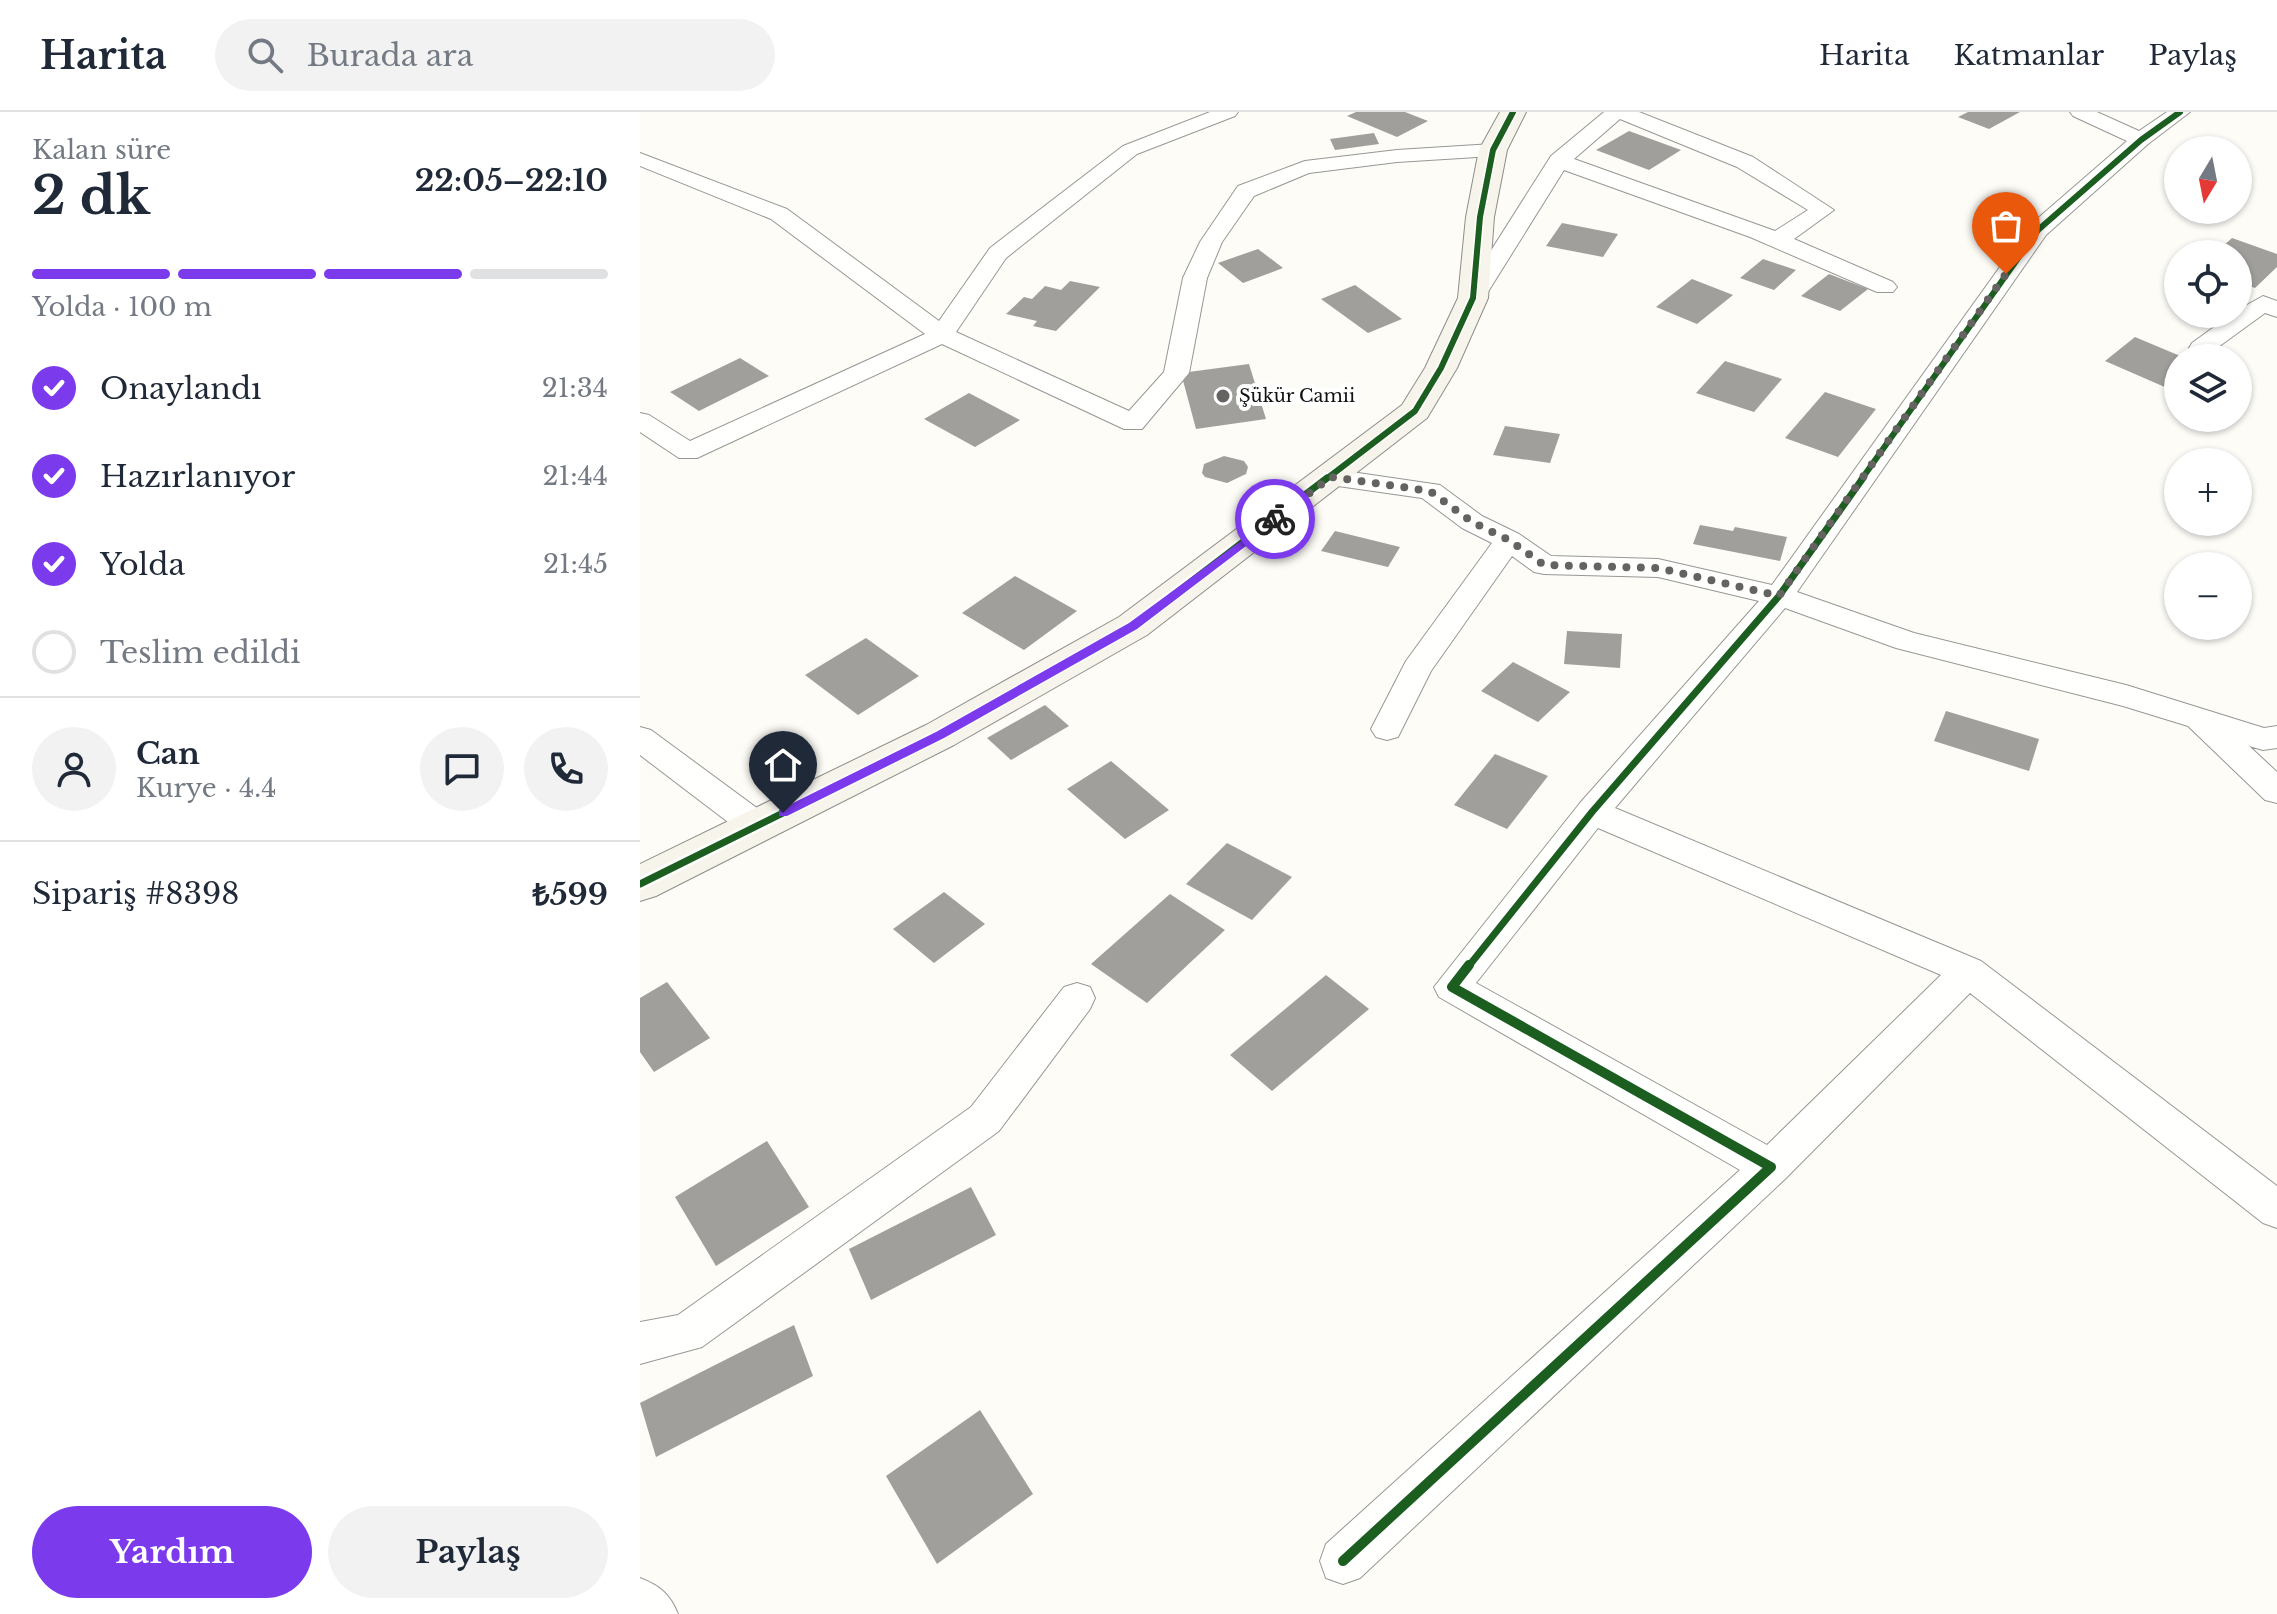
<!DOCTYPE html>
<html lang="tr">
<head>
<meta charset="utf-8">
<style>
  body { margin:0; font-family:"Libre Baskerville",serif; background:#f2f2f3; color:#1f2937; height:100vh; display:flex; flex-direction:column; font-size:30px; white-space:nowrap }
  * { box-sizing:border-box; margin:0 }
  p { font-size:26px; color:#747a83 }
  .icon { flex:none; width:44px; height:44px; fill:none; stroke:currentColor; stroke-width:2; stroke-linecap:round; stroke-linejoin:round }
  .map { position:relative; flex:1; overflow:hidden }
  .details { display:flex; flex-direction:column; background:#fff; width:640px }
  .details>* { flex:none }
  .needle { width:52px; rotate:190deg }
  .controls { position:absolute; left:1524px; top:24px; display:grid; gap:16px }
  .controls a { display:grid; place-items:center; width:88px; height:88px; border-radius:50%; background:#fff; box-shadow:0 2px 6px #0004; font-size:40px }
  .pin { position:absolute; display:grid; place-items:center; width:68px; height:68px; color:#fff; margin:-82px -34px; border-radius:50% 50% 50% 0; rotate:-45deg; box-shadow:0 0 8px #0007 }
  .pin .icon { rotate:45deg }
  .courier { position:absolute; display:grid; place-items:center; width:80px; height:80px; margin:-40px; border:6px solid #7c3aed; border-radius:50%; background:#fff; color:#222; box-shadow:0 2px 10px #0007 }
  .overview em { font-style:normal; font-weight:800 }
  .overview div { display:flex; flex-direction:column-reverse }
  .overview { display:flex; align-items:center; justify-content:space-between; height:136px; padding:0 32px }
  h1 { font-size:52px; font-weight:800; line-height:60px }
  .bar { display:grid; grid-template-columns:repeat(4,1fr); gap:12px 8px; align-content:center; height:96px; padding:0 32px }
  .bar i { height:10px; border-radius:6px; background:#e0e1e3 }
  .bar .current { background:#7c3aed }
  .bar p { grid-column:span 4 }
  .line { display:flex; align-items:center; gap:20px; padding:0 32px; border-top:2px solid #e0e1e3 }
  .line div { flex:1 }
  .round { display:grid; place-items:center; flex:none; width:84px; height:84px; border-radius:42px; background:#f2f2f3 }
  ol { padding:0 32px; list-style:none }
  li { display:flex; align-items:center; gap:24px; height:88px }
  li p { margin-inline-start:auto }
  li .icon { padding:8px; border-radius:50%; background:#7c3aed; color:#fff; stroke-width:4 }
  li:last-child { color:#747a83 }
  li i { width:44px; height:44px; border:4px solid #e0e1e3; border-radius:50% }
  .button { display:flex; gap:16px; margin-top:auto; padding:16px 32px }
  .button a { flex:1; height:92px; border-radius:48px; background:#7c3aed; color:#fff; font-size:32px; font-weight:800; line-height:92px; text-align:center }
  .button a+a { background:#f2f2f3; color:#1f2937 }
  header { display:flex; align-items:center; gap:48px; box-sizing:border-box; height:112px; padding:0 40px; background:#fff; border-bottom:2px solid #e0e1e3 }
  header strong { font-size:38px }
  nav { display:flex; gap:44px; margin-inline-start:auto; font-size:28px }
  .search { width:560px; height:72px; background:#f2f2f3; display:flex; align-items:center; gap:20px; box-sizing:border-box; padding:0 28px; border-radius:44px; color:#747a83; font-size:30px }
  main { display:flex; flex:1; min-height:0 }
  .map>svg:first-child { display:block }
  .building { fill:#a19f9c }
  .lines { fill:none; stroke-linecap:round; stroke-linejoin:round }
  .street-casing { stroke:#979795; stroke-width:2 }
  .secondary-casing { stroke:#8e8d8b; stroke-width:2 }
  .street { fill:#fffffe; fill-rule:evenodd }
  .secondary { fill:#f6f4eb; fill-rule:evenodd }
  .cycleway-far2-casing { stroke:#fff; stroke-width:9 }
  .cycleway-far1-casing { stroke:#fff; stroke-width:12 }
  .cycleway-casing { stroke:#fff; stroke-width:15 }
  .cycleway-far2 { stroke:#1b5e20; stroke-width:6 }
  .cycleway-far1 { stroke:#1b5e20; stroke-width:7 }
  .cycleway { stroke:#1b5e20; stroke-width:10 }
  .route { fill:#7c3aed }
  .done { stroke:#646362; stroke-width:8; stroke-dasharray:0 14.4 }
  .poi-dot { fill:#646362; stroke:#fff; stroke-width:3 }
  .labels { text-anchor:middle; dominant-baseline:central; stroke-width:8; stroke-linejoin:round; paint-order:stroke }
  .far-poi-label { font-size:18px; fill:#111; stroke:#fff; text-anchor:start }
</style>
</head>
<body>
<header>
<strong>Harita</strong>
<div class="search"><svg class="icon" aria-label="search" viewBox="0 0 24 24"><circle cx="10" cy="10" r="6"/><path d="M15 15l6 6"/></svg>Burada ara</div>
<nav><a>Harita</a><a>Katmanlar</a><a>Paylaş</a></nav>
</header>
<main>
<section class="details">
<div class="overview"><div><h1>2 dk</h1><p>Kalan süre</p></div><em>22:05–22:10</em></div>
<div class="bar"><i class="current"></i><i class="current"></i><i class="current"></i><i></i><p>Yolda · 100 m</p></div>
<ol>
<li><svg class="icon" aria-label="check" viewBox="0 0 24 24"><path d="M5 12l5 5 9-10"/></svg>Onaylandı<p>21:34</p></li>
<li><svg class="icon" aria-label="check" viewBox="0 0 24 24"><path d="M5 12l5 5 9-10"/></svg>Hazırlanıyor<p>21:44</p></li>
<li><svg class="icon" aria-label="check" viewBox="0 0 24 24"><path d="M5 12l5 5 9-10"/></svg>Yolda<p>21:45</p></li>
<li><i></i>Teslim edildi</li>
</ol>
<div class="line" style="height:144px"><a class="round"><svg class="icon" aria-label="person" viewBox="0 0 24 24"><circle cx="12" cy="8" r="4"/><path d="M4 21q1-7 8-7t8 7"/></svg></a><div><b>Can</b><p>Kurye · 4.4</p></div><a class="round"><svg class="icon" aria-label="chat" viewBox="0 0 24 24"><path d="M4 5h16v11H9l-5 4z"/></svg></a><a class="round"><svg class="icon" aria-label="phone" viewBox="0 0 24 24"><path d="M5 4h4l2 5-3 2q2 4 5 5l2-3 5 2v4C11 20 4 13 5 4z"/></svg></a></div>
<div class="line" style="height:104px"><div>Sipariş #8398</div><b>₺599</b></div>
<div class="button"><a>Yardım</a><a>Paylaş</a></div>
</section>
<div class="map">
<svg width="1637" height="1502" viewBox="0 0 1637 1502">
  <rect width="100%" height="100%" fill="#fdfcf7"/>
  <path class="building" d="M 716,0 L 765,0 L 788,9 L 757,25 L 707,4 Z
    M 1328,0 L 1380,0 L 1349,17 L 1318,5 Z
    M 989,19 L 1041,38 L 1009,58 L 956,38 Z
    M 734,21 L 739,32 L 695,38 L 690,27 Z
    M 922,111 L 978,122 L 963,145 L 906,134 Z
    M 1592,126 L 1637,142 L 1637,155 L 1615,176 L 1598,170 L 1598,142 L 1574,142 Z
    M 618,137 L 643,156 L 603,171 L 578,151 Z
    M 1123,147 L 1156,158 L 1134,178 L 1100,166 Z
    M 1189,162 L 1228,177 L 1200,199 L 1161,184 Z
    M 1052,167 L 1093,183 L 1057,212 L 1016,195 Z
    M 430,169 L 460,175 L 416,219 L 393,214 L 397,209 L 366,202 L 384,185 L 392,187 L 405,174 L 421,178 Z
    M 715,173 L 762,207 L 728,221 L 681,187 Z
    M 1495,225 L 1545,246 L 1538,246 L 1538,267 L 1527,276 L 1465,249 Z
    M 100,246 L 129,264 L 59,299 L 30,280 Z
    M 1085,249 L 1142,267 L 1114,300 L 1056,281 Z
    M 609,252 L 626,307 L 556,317 L 541,261 Z
    M 1185,280 L 1236,297 L 1198,345 L 1145,326 Z
    M 329,281 L 380,308 L 335,335 L 284,307 Z
    M 865,314 L 920,322 L 910,351 L 853,343 Z
    M 584,344 L 604,349 L 608,355 L 606,362 L 587,371 L 565,365 L 562,361 L 564,352 Z
    M 1060,413 L 1093,419 L 1095,415 L 1147,425 L 1140,449 L 1053,432 Z
    M 695,419 L 760,435 L 748,455 L 681,439 Z
    M 375,464 L 437,499 L 384,538 L 322,501 Z
    M 927,519 L 982,522 L 980,556 L 924,552 Z
    M 226,526 L 279,564 L 218,603 L 165,563 Z
    M 873,550 L 930,580 L 898,610 L 841,579 Z
    M 405,593 L 429,614 L 371,648 L 347,626 Z
    M 1306,599 L 1399,627 L 1389,659 L 1294,629 Z
    M 855,642 L 908,664 L 867,717 L 814,693 Z
    M 471,649 L 529,698 L 485,727 L 427,677 Z
    M 587,731 L 652,765 L 612,808 L 546,772 Z
    M 304,780 L 345,812 L 294,851 L 253,817 Z
    M 530,782 L 585,818 L 507,891 L 451,852 Z
    M 686,863 L 729,897 L 632,979 L 590,943 Z
    M 27,870 L 70,926 L 14,960 L 0,940 L 0,886 Z
    M 127,1029 L 169,1095 L 76,1154 L 35,1085 Z
    M 331,1075 L 356,1123 L 231,1188 L 209,1137 Z
    M 154,1213 L 173,1264 L 16,1345 L 0,1291 Z
    M 340,1298 L 393,1382 L 297,1452 L 246,1364 Z"/>
  <g class="lines">
    <g class="street-casing">
      <path id="street" d="M 570,0 L 598,0 L 595,4 L 497,42 L 366,146 L 316,220 L 489,299 L 524,260 L 543,166 L 560,130 L 598,74 L 665,49 L 757,38 L 853,32 L 864,38 L 853,44 L 757,50 L 669,61 L 614,84 L 582,130 L 567,166 L 549,261 L 502,317 L 484,317 L 302,232 L 57,346 L 39,346 L 0,320 L 0,301 L 9,303 L 50,329 L 285,222 L 131,107 L 0,54 L 0,41 L 147,97 L 299,209 L 350,136 L 483,34 Z
        M 964,0 L 999,0 L 1113,45 L 1194,98 L 1154,127 L 1253,170 L 1257,175 L 1253,180 L 1237,180 L 1110,125 L 924,58 L 841,191 L 825,191 L 821,186 L 911,44 ZM 980,7 L 1097,55 L 1168,98 L 1135,119 L 934,47 Z
        M 1430,0 L 1457,0 L 1499,19 L 1527,0 L 1550,0 L 1508,32 L 1406,123 L 1157,480 L 1274,521 L 1486,573 L 1624,616 L 1637,614 L 1637,636 L 1623,638 L 1609,634 L 1637,660 L 1637,691 L 1625,688 L 1548,614 L 1483,594 L 1256,536 L 1145,496 L 975,696 L 1341,849 L 1637,1074 L 1637,1116 L 1623,1111 L 1330,881 L 1145,1067 L 720,1466 L 703,1472 L 686,1466 L 680,1449 L 686,1432 L 1100,1058 L 799,885 L 794,875 L 940,691 L 1119,489 L 1018,465 L 904,462 L 894,460 L 872,444 L 791,559 L 758,625 L 747,628 L 736,625 L 731,617 L 766,549 L 852,431 L 822,416 L 782,386 L 691,373 L 681,371 L 678,365 L 681,359 L 691,357 L 800,373 L 842,404 L 879,422 L 911,444 L 1018,447 L 1132,473 L 1390,113 L 1487,29 L 1433,4 ZM 958,716 L 1301,863 L 1127,1033 L 836,871 Z
        M 1623,184 L 1637,189 L 1637,205 L 1625,201 L 1570,241 L 1552,241 L 1549,236 L 1552,231 L 1592,202 L 1598,202 L 1598,198 Z
        M 0,615 L 11,618 L 129,705 L 134,714 L 129,723 L 117,727 L 105,723 L 0,643 Z
        M 437,871 L 450,875 L 455,886 L 450,897 L 359,1019 L 62,1235 L 0,1252 L 0,1210 L 38,1203 L 331,995 L 424,875 Z
        M 0,1466 C 20,1474 30,1482 38,1502 L 0,1502 Z"/>
    </g>
    <g class="secondary-casing">
      <path id="secondary" d="M 860,0 L 886,0 L 867,38 L 854,105 L 848,186 L 817,256 L 787,306 L 507,523 L 314,633 L 16,784 L 0,789 L 0,752 L 286,613 L 479,505 L 762,293 L 785,256 L 818,186 L 826,105 L 839,38 Z"/>
    </g>
    <use href="#street" class="street"/>
    <use href="#secondary" class="secondary"/>
    <g class="cycleway-far2-casing">
      <path id="cycleway-far2" d="M 685,368 L 775,299 L 801,256 L 833,186 L 840,105 L 853,38 L 873,0
        M 1221,368 L 1398,118 L 1501,28 L 1540,0"/>
    </g>
    <g class="cycleway-far1-casing">
      <path id="cycleway-far1" d="M 0,772 L 300,623 L 493,514 L 687,366
        M 828,855 L 952,700 L 1139,484 L 1223,366"/>
    </g>
    <g class="cycleway-casing">
      <path id="cycleway" d="M 703,1449 L 1131,1055 L 812,875 L 829,853"/>
    </g>
    <use href="#cycleway-far2" class="cycleway-far2"/>
    <use href="#cycleway-far1" class="cycleway-far1"/>
    <use href="#cycleway" class="cycleway"/>
  </g>
  <path class="route" d="M 635,404 L 639,405 L 639,409 L 497,517 L 304,626 L 147,704 L 139,704 L 139,698 L 296,620 L 489,511 Z"/>
  <g class="lines">
    <path class="done" d="M 635,407 L 691,365 L 790,379 L 832,410 L 869,428 L 904,453 L 1018,456 L 1139,484 L 1366,162"/>
  </g>
  <circle class="poi-dot" cx="583" cy="284" r="8"/>
  <g class="labels">
    <g class="far-poi-label">
      <text x="599" y="284">Şükür Camii</text>
    </g>
  </g>
</svg>
<div class="controls">
<a><svg class="needle" viewBox="-14 -14 28 28"><path d="M0-13l5 13h-10z" fill="#e53935"/><path d="M0 13l5-13h-10z" fill="#747a83"/></svg></a>
<a><svg class="icon" aria-label="locate" viewBox="0 0 24 24"><circle cx="12" cy="12" r="6"/><path d="M12 2v4M12 18v4M2 12h4M18 12h4"/></svg></a>
<a><svg class="icon" aria-label="layers" viewBox="0 0 24 24"><path d="M12 4l9 5-9 5-9-5zM3 14l9 5 9-5"/></svg></a>
<a>+</a>
<a>−</a>
</div>
<div class="pin" style="left:1366px;top:162px;background:#ea580c"><svg class="icon" aria-label="bag" viewBox="0 0 24 24"><path d="M5 8h14l-1 12H6zM9 8a3 3 0 0 1 6 0"/></svg></div>
<div class="pin" style="left:143px;top:701px;background:#1f2937"><svg class="icon" aria-label="home" viewBox="0 0 24 24"><path d="M3 11l9-7 9 7M6 9v11h12V9"/></svg></div>
<div class="courier" style="left:635px;top:407px"><svg class="icon" aria-label="bike" viewBox="0 0 24 24"><circle cx="6" cy="16" r="4"/><circle cx="18" cy="16" r="4"/><path d="M6 16l4-8h5l3 8M10 8l3 8H6M13 5h3"/></svg></div>
</div>
</main>
</body>
</html>
